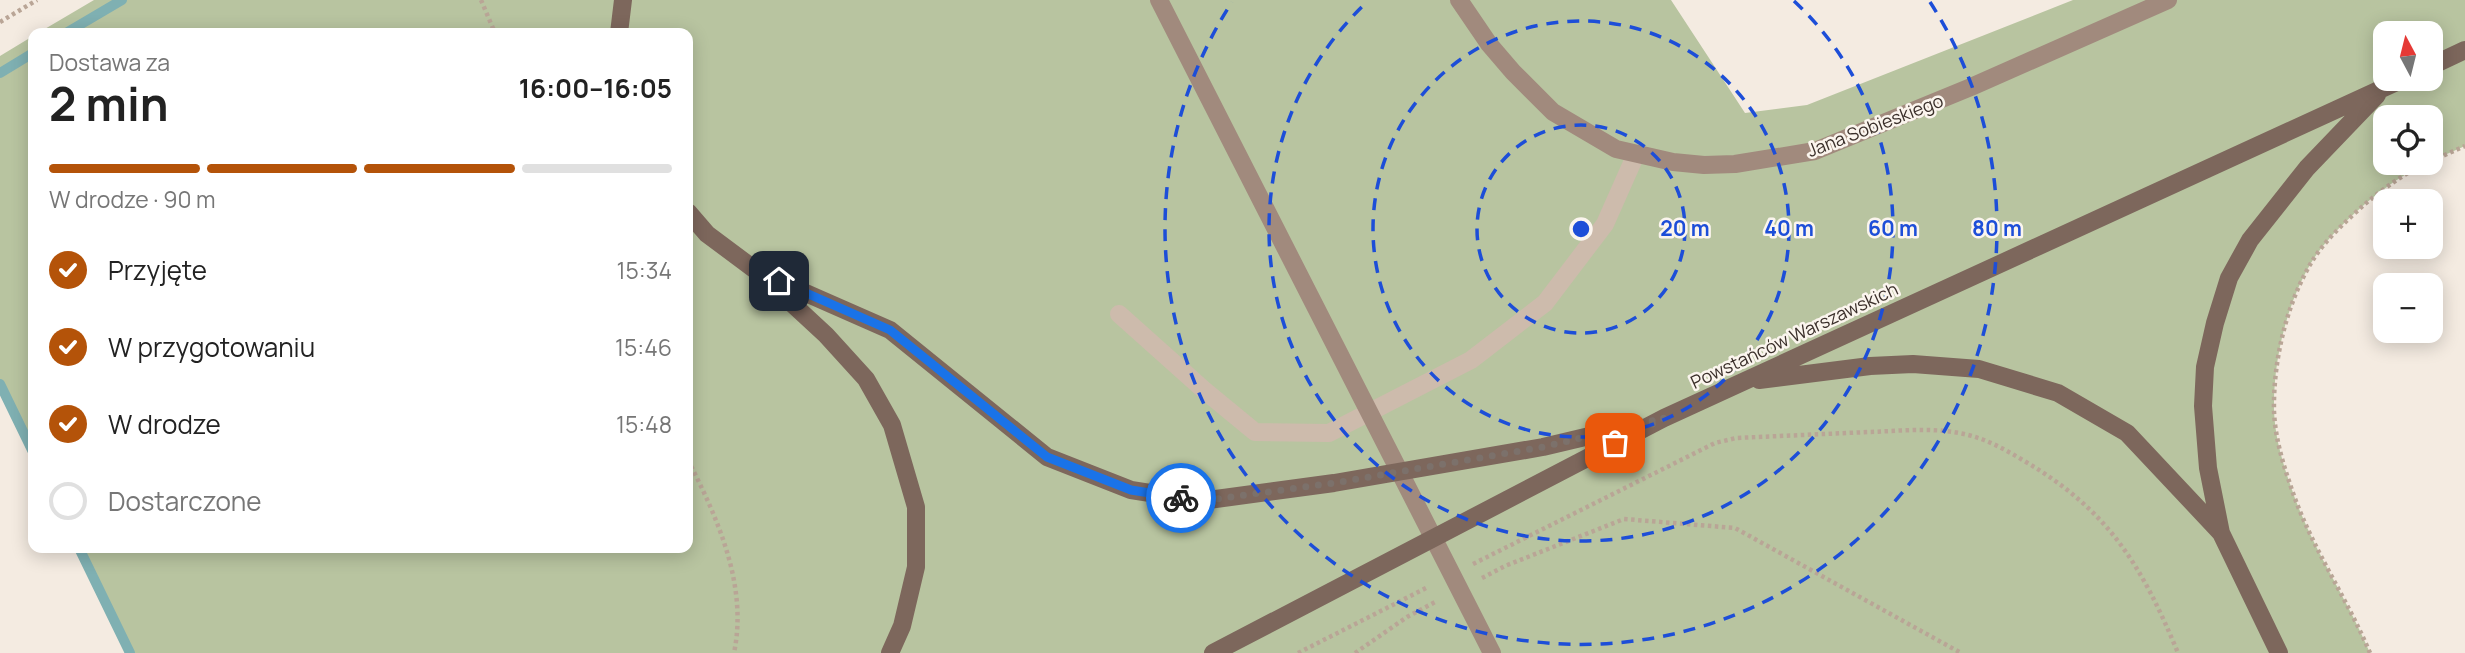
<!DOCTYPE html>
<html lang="pl">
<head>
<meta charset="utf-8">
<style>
  body { margin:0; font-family:Manrope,sans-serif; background:#f6f6f6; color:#222; height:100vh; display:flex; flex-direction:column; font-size:26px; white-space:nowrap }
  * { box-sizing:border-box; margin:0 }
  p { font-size:23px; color:#767676 }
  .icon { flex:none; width:38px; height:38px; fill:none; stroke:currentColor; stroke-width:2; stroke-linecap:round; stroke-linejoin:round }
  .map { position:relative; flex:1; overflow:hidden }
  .drawer { position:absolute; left:28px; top:28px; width:665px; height:525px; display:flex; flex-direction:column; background:#fff; border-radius:14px; box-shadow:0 4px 18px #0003 }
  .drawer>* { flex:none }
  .needle { width:46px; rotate:353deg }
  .fabs { position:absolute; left:2373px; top:21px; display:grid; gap:14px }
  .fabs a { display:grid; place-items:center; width:70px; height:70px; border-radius:14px; background:#fff; box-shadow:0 4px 18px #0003; font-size:35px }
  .pin { position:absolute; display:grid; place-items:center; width:60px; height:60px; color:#fff; margin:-30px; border-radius:14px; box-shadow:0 4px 10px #0006 }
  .courier { position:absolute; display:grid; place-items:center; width:70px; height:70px; margin:-35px; border:5px solid #1a73e8; border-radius:50%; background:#fff; color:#222; box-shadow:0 2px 9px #0007 }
  .summary em { font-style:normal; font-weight:700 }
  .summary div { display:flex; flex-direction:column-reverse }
  .summary { display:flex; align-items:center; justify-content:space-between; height:119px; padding:0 21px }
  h1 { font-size:46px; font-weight:700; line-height:52px }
  .bar { display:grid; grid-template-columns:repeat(4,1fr); gap:10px 7px; align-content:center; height:84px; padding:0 21px }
  .bar i { height:9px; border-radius:5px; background:#e0e0e0 }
  .bar .current { background:#b45309 }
  .bar p { grid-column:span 4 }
  ol { padding:0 21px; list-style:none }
  li { display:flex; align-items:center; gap:21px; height:77px }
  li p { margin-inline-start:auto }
  li .icon { padding:7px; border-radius:50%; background:#b45309; color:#fff; stroke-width:4 }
  li:last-child { color:#767676 }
  li i { width:38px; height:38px; border:4px solid #e0e0e0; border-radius:50% }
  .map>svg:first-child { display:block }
  .green { fill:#b8c4a0; fill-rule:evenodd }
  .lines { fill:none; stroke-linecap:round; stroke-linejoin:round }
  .stream { stroke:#7fb0b2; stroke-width:10 }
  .path { stroke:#b9a596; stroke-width:4.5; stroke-dasharray:3.5 3.5; stroke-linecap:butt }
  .lane { stroke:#cdbbac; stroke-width:18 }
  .secondary { stroke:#a18a7d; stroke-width:18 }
  .primary { stroke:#7d675c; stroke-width:18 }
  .done { stroke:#7c716b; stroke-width:7; stroke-dasharray:0 12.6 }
  .route { stroke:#1a73e8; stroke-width:9 }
  .ring { fill:none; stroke:#1d4ed8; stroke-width:3.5; stroke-dasharray:12 9 }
  .labels { text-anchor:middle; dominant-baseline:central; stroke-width:5; stroke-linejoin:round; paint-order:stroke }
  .street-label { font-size:18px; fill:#3b302b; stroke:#fbf5ee }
  .centre { fill:#1d4ed8; stroke:#fbf5ee; stroke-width:3.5 }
  .ring-label { font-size:21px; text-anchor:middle; font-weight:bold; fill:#1d4ed8; stroke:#fbf5ee; stroke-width:5; stroke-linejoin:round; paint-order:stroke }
</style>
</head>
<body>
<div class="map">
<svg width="2465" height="653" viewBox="0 0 2465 653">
  <rect width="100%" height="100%" fill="#f4ebe1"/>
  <path class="green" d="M 94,0 L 1671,0 L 1745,113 L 1807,105 L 2073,0 L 2465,0 L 2465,146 L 2431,161 L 2431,117 L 2385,117 L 2385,163 L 2427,163 C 2405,173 2384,188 2365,204 C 2346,221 2324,241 2311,263 C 2286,305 2273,362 2274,411 C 2275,436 2282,461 2290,484 C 2309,544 2346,596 2370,653 L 130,653 L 79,548 L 688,548 L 688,33 L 38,33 ZM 2385,33 L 2431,33 L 2431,79 L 2385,79 Z
    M 33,36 L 33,452 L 0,384 L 0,56 Z"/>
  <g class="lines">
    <path class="stream" d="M 66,33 L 122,0
      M 0,73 L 33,53
      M 0,384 L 33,452
      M 79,548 L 130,653"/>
    <path class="path" d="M 481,0 L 495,33
      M 0,22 L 37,0
      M 2431,161 L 2465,146
      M 688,460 C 718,519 748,586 734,653
      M 1473,564 L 1715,443 L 1736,438 C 1780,436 1824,434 1869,432 C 1900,431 1933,427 1964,434 C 1987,439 2006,450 2026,462 C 2109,511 2142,566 2178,653
      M 1482,578 L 1505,566 L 1624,519 L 1735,528 L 1961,653
      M 1298,653 L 1428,587
      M 1355,653 L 1407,617 L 1437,601
      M 2370,653 C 2346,596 2309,544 2290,484 C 2282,461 2275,436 2274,411 C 2273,362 2286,305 2311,263 C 2324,241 2346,221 2365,204 C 2384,188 2405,173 2427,163"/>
    <path class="lane" d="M 1119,314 L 1204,390 L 1255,432 L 1329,433 L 1471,360 L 1545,303 L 1605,224 L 1636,154"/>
    <path class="secondary" d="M 1159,0 L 1492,653
      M 1459,0 L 1489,44 L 1513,72 L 1553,112 L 1616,149 L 1673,162 L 1704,165 L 1735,164 L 1815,151 L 1971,87 L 2168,0"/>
    <path class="primary" d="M 619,33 L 623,0
      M 2431,66 L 2465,50
      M 688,212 L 707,234 L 758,272 L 826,335 L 866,379 L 892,425 L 916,507 L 916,567 L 902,626 L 890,653
      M 758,272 L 890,330 L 1047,457 L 1131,490 L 1201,501 L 1334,483 L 1543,447 L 1636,425
      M 1759,380 L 1870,366 L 1913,364 L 1979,369 L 2058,393 L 2127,433 L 2221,533
      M 1213,653 L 1664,418 L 2403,79
      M 2279,653 L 2221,533 L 2208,468 L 2203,406 L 2205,367 L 2215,323 L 2229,278 L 2250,240 L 2307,168 L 2377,95"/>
  </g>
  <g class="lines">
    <path class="done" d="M 1181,498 L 1201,501 L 1334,483 L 1543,447 L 1664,418 L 1615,443"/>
    <path class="route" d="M 779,281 L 890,330 L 1047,457 L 1131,490 L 1181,498"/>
  </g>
  <g class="ring">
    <circle cx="1581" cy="229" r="104"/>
    <circle cx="1581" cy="229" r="208"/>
    <path d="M1794 1A312 312 0 1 1 1368 1"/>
    <path d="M1930 2A416 416 0 1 1 1232 2"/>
  </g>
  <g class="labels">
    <g class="street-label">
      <text transform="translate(1875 125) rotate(-21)">Jana Sobieskiego</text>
      <text transform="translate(1794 335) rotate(-25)">Powstańców Warszawskich</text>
    </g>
  </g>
  <circle cx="1581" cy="229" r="10" class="centre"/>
  <g class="ring-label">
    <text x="1685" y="236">20 m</text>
    <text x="1789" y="236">40 m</text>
    <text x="1893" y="236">60 m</text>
    <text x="1997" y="236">80 m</text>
  </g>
</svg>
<div class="fabs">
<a><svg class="needle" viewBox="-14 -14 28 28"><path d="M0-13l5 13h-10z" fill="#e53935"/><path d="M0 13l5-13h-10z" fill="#767676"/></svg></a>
<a><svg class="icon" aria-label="locate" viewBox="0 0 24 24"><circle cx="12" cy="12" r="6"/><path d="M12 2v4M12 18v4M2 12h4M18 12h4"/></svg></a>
<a>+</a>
<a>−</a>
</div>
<div class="pin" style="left:1615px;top:443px;background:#ea580c"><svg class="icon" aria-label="bag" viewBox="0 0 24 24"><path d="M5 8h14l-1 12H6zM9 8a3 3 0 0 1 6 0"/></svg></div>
<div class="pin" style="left:779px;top:281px;background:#1f2937"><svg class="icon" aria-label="home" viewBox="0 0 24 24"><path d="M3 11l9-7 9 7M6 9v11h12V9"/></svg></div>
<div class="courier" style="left:1181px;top:498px"><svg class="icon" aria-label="bike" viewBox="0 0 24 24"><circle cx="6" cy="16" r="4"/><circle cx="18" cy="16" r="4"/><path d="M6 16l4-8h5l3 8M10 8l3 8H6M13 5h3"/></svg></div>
<section class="drawer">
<div class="summary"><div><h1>2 min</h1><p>Dostawa za</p></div><em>16:00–16:05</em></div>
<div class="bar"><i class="current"></i><i class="current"></i><i class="current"></i><i></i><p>W drodze · 90 m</p></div>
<ol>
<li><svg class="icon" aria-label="check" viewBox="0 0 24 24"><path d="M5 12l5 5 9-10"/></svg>Przyjęte<p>15:34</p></li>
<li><svg class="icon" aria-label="check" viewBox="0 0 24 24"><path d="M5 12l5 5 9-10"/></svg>W przygotowaniu<p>15:46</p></li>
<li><svg class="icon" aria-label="check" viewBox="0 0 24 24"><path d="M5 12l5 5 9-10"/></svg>W drodze<p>15:48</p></li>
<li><i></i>Dostarczone</li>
</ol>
</section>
</div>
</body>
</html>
